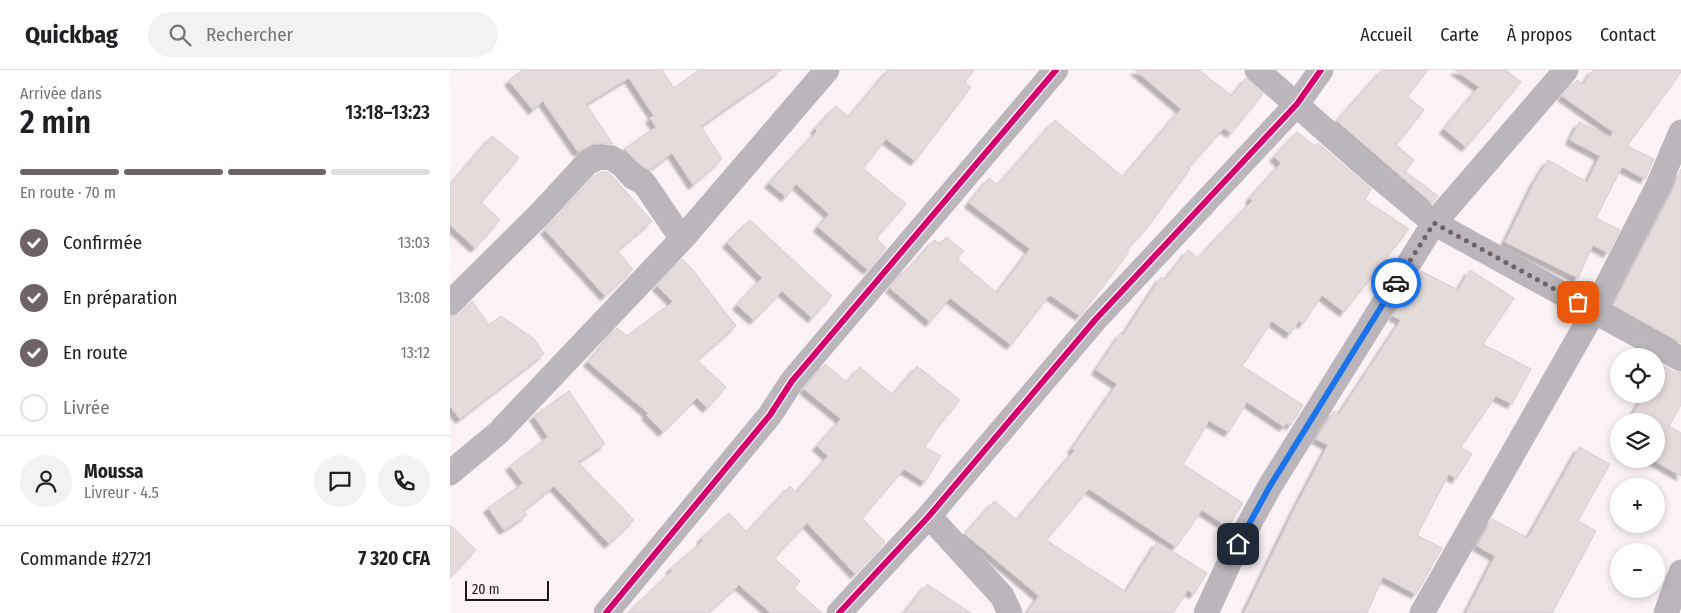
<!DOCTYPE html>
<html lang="fr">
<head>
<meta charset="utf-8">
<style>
  body { margin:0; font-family:"Fira Sans Condensed",sans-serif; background:#f2f2f2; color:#202124; height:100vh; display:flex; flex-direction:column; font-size:19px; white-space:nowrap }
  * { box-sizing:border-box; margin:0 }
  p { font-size:16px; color:#757577 }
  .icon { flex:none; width:28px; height:28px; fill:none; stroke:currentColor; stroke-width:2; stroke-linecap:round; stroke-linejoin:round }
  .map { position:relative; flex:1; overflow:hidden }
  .sheet { display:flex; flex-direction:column; background:#fff; width:450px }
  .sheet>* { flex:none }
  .controls { position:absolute; left:1160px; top:278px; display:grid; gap:10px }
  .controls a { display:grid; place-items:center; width:55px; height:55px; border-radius:50%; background:#fff; box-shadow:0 2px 8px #0003; font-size:25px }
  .scale { position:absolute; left:15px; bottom:12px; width:84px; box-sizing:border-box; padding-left:5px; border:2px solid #22161b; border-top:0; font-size:14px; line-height:18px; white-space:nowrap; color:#22161b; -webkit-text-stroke:4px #fdeef4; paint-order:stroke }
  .pin { position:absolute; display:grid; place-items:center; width:42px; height:42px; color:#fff; margin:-21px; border-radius:10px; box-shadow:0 2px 8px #0006 }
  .courier { position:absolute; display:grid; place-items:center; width:50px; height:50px; margin:-25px; border:4px solid #1a73e8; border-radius:50%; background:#fff; color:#222; box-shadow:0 1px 6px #0007 }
  .summary em { font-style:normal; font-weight:600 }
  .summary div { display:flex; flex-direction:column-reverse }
  .summary { display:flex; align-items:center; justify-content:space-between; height:85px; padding:0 20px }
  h1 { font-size:32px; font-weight:600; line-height:38px }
  .bar { display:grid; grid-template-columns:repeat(4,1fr); gap:8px 5px; align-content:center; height:60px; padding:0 20px }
  .bar i { height:6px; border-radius:4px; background:#e0e0e0 }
  .bar .active { background:#6e6367 }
  .bar p { grid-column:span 4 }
  .line { display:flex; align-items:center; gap:12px; padding:0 20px; border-top:1px solid #e0e0e0 }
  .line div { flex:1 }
  .round { display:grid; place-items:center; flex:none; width:52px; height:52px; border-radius:26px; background:#f2f2f2 }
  ol { padding:0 20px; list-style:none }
  li { display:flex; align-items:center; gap:15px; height:55px }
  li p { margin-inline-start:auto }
  li .icon { padding:5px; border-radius:50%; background:#6e6367; color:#fff; stroke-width:4 }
  li:last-child { color:#757577 }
  li i { width:28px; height:28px; border:2px solid #e0e0e0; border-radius:50% }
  header { display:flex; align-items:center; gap:30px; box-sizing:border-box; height:70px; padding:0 25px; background:#fff; border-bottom:1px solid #e0e0e0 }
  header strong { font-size:24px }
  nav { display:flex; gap:28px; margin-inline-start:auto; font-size:18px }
  .search { width:350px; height:45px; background:#f2f2f2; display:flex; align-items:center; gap:12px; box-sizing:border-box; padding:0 18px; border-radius:28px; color:#757577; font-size:19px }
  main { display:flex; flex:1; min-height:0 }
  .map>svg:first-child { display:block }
  .building { fill:#e6dbdb; stroke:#d8cdce; filter:url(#shadow) }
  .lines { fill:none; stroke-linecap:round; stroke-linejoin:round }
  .street { stroke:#bab6bb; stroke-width:25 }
  .cycleway-casing { stroke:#fdeef4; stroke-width:9 }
  .cycleway { stroke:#d6006c; stroke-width:6 }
  .done { stroke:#6e6367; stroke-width:5; stroke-dasharray:0 9 }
  .route { stroke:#1a73e8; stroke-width:6 }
</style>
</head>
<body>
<header>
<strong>Quickbag</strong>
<div class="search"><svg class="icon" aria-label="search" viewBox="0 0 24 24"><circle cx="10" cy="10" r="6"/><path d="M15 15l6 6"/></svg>Rechercher</div>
<nav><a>Accueil</a><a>Carte</a><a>À propos</a><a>Contact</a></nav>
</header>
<main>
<section class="sheet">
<div class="summary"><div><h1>2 min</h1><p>Arrivée dans</p></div><em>13:18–13:23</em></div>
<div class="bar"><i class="active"></i><i class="active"></i><i class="active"></i><i></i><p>En route · 70 m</p></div>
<ol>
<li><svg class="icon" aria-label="check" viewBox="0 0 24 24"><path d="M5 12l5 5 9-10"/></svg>Confirmée<p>13:03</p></li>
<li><svg class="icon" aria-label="check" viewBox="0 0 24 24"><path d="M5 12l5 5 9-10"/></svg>En préparation<p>13:08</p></li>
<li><svg class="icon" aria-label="check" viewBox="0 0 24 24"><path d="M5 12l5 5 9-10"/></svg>En route<p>13:12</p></li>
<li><i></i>Livrée</li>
</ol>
<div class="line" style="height:90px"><a class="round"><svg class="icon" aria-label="person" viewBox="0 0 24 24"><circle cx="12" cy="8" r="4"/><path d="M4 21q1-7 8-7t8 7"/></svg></a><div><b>Moussa</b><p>Livreur · 4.5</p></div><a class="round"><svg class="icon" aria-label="chat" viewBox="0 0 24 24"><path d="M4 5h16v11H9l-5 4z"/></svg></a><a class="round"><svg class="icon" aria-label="phone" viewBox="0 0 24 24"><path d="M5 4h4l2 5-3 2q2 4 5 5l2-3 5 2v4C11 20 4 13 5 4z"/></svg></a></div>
<div class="line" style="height:65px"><div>Commande #2721</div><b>7 320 CFA</b></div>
</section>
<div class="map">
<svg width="1231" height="543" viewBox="0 0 1231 543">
  <defs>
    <filter id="shadow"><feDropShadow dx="-4.5" dy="4.5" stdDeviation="1" flood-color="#0004"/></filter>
  </defs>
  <rect width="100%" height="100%" fill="#faf2f5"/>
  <path class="building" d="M 72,0 L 212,0 L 224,18 L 249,0 L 331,0 L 251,56 L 272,89 L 243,115 L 222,83 L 200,100 L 192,96 L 174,79 L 206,57 L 200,48 L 204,46 L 179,8 L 136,34 L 163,74 L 143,74 L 128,82 L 93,31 L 83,40 L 59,11 Z
    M 438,0 L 524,0 L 515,12 L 521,17 L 465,91 L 436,69 L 413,98 L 456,134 L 426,168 L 436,178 L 418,200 L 368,157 L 379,144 L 346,114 L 336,127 L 319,113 L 367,61 L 365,59 L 386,36 L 399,47 Z
    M 685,0 L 749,0 L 782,26 L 796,8 L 813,24 L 781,63 L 774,58 L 738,98 L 740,99 L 696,159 L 676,180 L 679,182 L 630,246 L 600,225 L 561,275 L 500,228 L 480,252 L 440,218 L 458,197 L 459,199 L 484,170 L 490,174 L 496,167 L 514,181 L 507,189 L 547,223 L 580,179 L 519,133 L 539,108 L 548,115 L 605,50 L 673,107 L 731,39 Z
    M 932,0 L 978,0 L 957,26 L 974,40 L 946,75 L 964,90 L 955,101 L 988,126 L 982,133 L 887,51 Z
    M 1005,0 L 1056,0 L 1071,12 L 1016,77 L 994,59 L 1029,17 Z
    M 1143,0 L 1231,0 L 1231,2 L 1177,76 L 1204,89 L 1195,109 L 1172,97 L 1146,148 L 1170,160 L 1158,183 L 1143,175 L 1128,208 L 1055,172 L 1085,111 L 1098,90 L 1137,112 L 1150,86 L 1120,70 L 1129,52 L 1160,67 L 1163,62 L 1112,26 L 1127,10 L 1133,14 Z
    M 847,62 L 865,76 L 868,73 L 921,119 L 915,130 L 959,159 L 894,242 L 872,225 L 853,254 L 849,251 L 840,264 L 822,251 L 792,296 L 853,335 L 841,355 L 836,353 L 834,357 L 797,332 L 779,362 L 759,351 L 733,394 L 793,433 L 778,457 L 752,440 L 726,477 L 639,419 L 596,470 L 676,522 L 707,472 L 757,503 L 744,524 L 738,520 L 723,543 L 577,543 L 589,526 L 515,464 L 544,431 L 567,450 L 624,381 L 622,379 L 667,314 L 646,300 L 671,263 L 673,265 L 711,207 L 715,210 L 738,180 L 748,188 L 802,131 L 800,128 L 831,93 L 824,87 Z
    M 42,66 L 69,88 L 31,132 L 50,150 L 25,178 L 0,155 L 0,115 Z
    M 1231,99 L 1231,273 L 1163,235 L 1221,123 Z
    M 152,102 L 157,102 L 163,107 L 202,151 L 167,181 L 183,199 L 155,226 L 95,160 L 146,105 Z
    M 300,150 L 382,226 L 362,248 L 332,221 L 304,250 L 287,235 L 312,208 L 277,173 Z
    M 232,189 L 242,199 L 286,256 L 247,290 L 276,317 L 257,338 L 247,328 L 213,362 L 196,345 L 198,343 L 138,292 L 167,258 L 177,266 L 223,232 L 207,216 Z
    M 1020,200 L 1064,228 L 1033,274 L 1081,299 L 1062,334 L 1046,326 L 1011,377 L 1022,384 L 1006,409 L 999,404 L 967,465 L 992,478 L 966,524 L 933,507 L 917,543 L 794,543 L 845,438 L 878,375 L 866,369 L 884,341 L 889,344 L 951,250 L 943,246 L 971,201 L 1008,220 Z
    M 22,231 L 39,255 L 51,246 L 84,269 L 94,284 L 10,349 L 0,336 L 0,247 L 10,244 Z
    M 375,294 L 397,312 L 410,297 L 443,325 L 467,296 L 510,330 L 488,357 L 475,377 L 491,386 L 475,412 L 454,399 L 412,448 L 435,472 L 405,504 L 357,453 L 324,488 L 350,511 L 344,518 L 372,543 L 321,543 L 289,515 L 257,543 L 178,543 L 222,501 L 220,499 L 253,471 L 251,469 L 279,443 L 297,462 L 340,416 L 346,422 L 378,386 L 367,376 L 391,349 L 354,319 Z
    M 1210,294 L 1224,302 L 1231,303 L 1231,335 L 1219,356 L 1231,363 L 1231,406 L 1201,389 L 1199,392 L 1193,389 L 1206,389 L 1206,351 L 1179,351 L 1194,324 L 1206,324 L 1206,302 Z
    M 119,321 L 155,374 L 128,392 L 184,450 L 159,474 L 104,416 L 74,440 L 77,445 L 54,460 L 38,438 L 73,413 L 60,396 L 98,367 L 84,346 Z
    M 1129,377 L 1160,394 L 1128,451 L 1146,461 L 1102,543 L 1016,543 L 1045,486 L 1027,476 L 1042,449 L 1078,468 Z
    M 0,455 L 26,480 L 0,507 Z
    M 477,514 L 521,543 L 454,543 Z"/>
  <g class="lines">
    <path class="street" d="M 807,0 L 925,104 L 984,153 L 1231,289
      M 0,233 L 90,144 L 137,93 L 149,87 L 162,88 L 173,96 L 183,107 L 194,113 L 232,169
      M 0,403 L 48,363 L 232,169 L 377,0
      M 479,446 L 552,526 L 560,543
      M 156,543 L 320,345 L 342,311 L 606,0
      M 389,543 L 479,446 L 645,250 L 847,34 L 871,0
      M 756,543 L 788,474 L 820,416 L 984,153 L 1116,0
      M 972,543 L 1144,241 L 1208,116 L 1231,62
      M 1216,543 L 1231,502"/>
    <g class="cycleway-casing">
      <path id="cycleway" d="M 156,543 L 320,345 L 342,311 L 606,0
        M 389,543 L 479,446 L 645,250 L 847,34 L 871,0"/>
    </g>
    <use href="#cycleway" class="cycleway"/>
  </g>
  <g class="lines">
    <path class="done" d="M 946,213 L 984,153 L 1128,232"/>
    <path class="route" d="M 788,474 L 820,416 L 946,213"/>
  </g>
</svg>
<div class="controls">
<a><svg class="icon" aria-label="locate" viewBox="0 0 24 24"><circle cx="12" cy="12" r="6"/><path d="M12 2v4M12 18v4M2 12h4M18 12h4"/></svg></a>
<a><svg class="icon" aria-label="layers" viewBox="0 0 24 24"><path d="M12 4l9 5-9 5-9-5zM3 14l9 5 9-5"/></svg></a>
<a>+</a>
<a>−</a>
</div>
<div class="scale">20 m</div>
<div class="pin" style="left:1128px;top:232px;background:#ea580c"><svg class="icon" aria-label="bag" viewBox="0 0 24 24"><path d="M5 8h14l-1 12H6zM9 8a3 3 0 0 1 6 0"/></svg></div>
<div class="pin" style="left:788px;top:474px;background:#1f2937"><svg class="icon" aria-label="home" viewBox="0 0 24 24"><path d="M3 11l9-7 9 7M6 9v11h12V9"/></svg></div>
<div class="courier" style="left:946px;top:213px"><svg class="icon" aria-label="car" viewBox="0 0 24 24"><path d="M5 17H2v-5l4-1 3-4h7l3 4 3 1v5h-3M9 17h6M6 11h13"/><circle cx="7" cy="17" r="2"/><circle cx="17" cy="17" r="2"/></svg></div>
</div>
</main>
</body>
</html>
